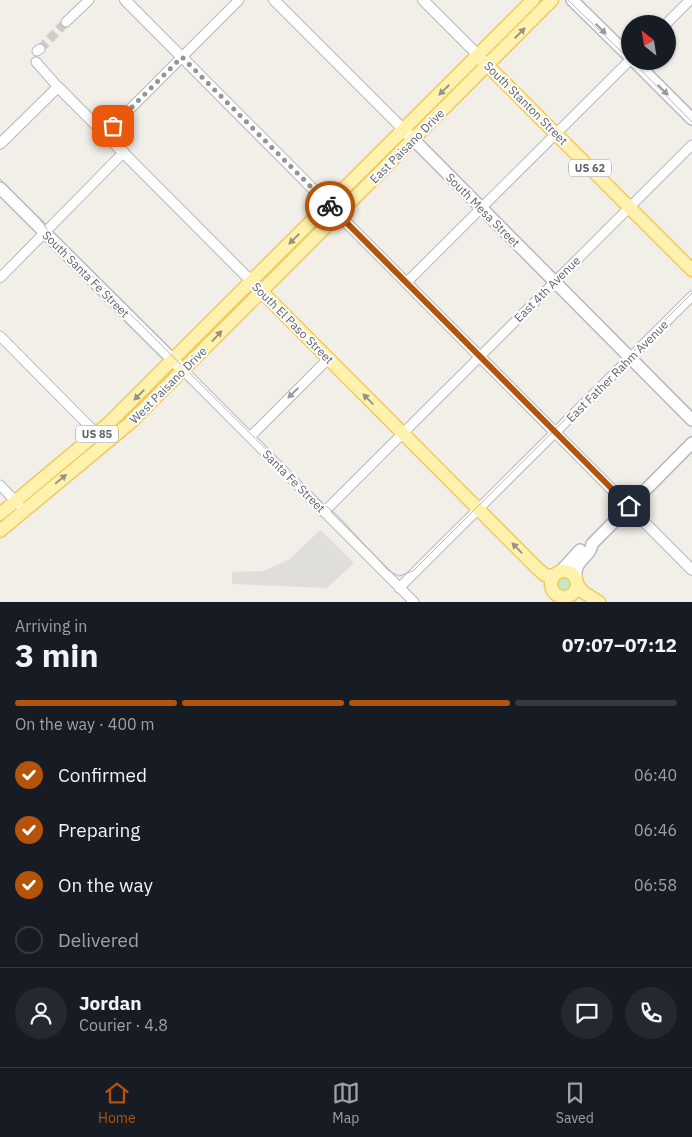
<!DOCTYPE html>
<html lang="en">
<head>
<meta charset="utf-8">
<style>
  body { margin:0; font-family:"IBM Plex Sans",sans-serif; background:#242831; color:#f1f3f6; height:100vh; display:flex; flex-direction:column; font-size:19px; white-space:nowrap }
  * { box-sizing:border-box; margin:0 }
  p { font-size:16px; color:#9ea1a6 }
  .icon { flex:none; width:28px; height:28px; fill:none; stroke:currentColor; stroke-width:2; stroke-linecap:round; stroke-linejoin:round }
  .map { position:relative; height:602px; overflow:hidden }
  .drawer { display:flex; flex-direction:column; background:#171b24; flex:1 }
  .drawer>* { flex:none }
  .needle { width:32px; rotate:330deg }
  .fabs { position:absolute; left:621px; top:15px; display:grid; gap:10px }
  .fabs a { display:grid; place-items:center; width:55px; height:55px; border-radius:50%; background:#171b24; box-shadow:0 1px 4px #0004; font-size:25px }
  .pin { position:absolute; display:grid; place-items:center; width:42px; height:42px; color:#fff; margin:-21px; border-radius:10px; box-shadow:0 2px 8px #0006 }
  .courier { position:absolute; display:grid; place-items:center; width:50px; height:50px; margin:-25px; border:4px solid #b45309; border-radius:50%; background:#fff; color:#222; box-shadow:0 1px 6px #0007 }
  .summary em { font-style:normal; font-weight:800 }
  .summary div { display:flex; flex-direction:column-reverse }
  .summary { display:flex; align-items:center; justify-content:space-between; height:85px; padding:0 15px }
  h1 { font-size:32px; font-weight:800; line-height:38px }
  .bar { display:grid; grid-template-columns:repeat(4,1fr); gap:8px 5px; align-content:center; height:60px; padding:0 15px }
  .bar i { height:6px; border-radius:4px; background:#363941 }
  .bar .on { background:#b45309 }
  .bar p { grid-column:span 4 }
  .line { display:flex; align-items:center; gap:12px; padding:0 15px; border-top:1px solid #363941 }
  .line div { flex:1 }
  .round { display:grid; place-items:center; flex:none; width:52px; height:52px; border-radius:26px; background:#242831 }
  ol { padding:0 15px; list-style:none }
  li { display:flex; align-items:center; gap:15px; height:55px }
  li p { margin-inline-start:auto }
  li .icon { padding:5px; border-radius:50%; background:#b45309; color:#fff; stroke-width:4 }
  li:last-child { color:#9ea1a6 }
  li i { width:28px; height:28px; border:2px solid #363941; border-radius:50% }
  .dock { display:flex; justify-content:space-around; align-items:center; height:70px; border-top:1px solid #363941; background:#171b24; font-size:14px; color:#9ea1a6 }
  .dock a { display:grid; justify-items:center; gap:2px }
  .dock .on { color:#b45309 }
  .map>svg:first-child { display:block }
  .industrial { fill:#e0deda }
  .green { fill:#c5e8c5 }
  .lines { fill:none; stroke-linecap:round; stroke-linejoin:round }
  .minor-tunnel { stroke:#ccccc8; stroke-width:9; stroke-dasharray:9 4.5; stroke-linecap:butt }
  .minor-casing { stroke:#b5b8bc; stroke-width:11 }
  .tertiary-casing { stroke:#b5b8bc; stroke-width:12 }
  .secondary-casing { stroke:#b6babf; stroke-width:14 }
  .primary-casing { stroke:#f2c960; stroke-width:15 }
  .minor { stroke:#fff; stroke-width:9 }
  .tertiary { stroke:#fff; stroke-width:10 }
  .secondary { stroke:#fff; stroke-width:11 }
  .primary { stroke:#fff2af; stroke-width:12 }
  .tram { stroke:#b6b7b8; stroke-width:1 }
  .oneway { fill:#979a9d }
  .oneway2 { fill:#979581 }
  .done { stroke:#929495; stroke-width:5; stroke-dasharray:0 9 }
  .route { stroke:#b45309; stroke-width:6 }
  .labels { text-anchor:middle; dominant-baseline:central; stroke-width:4; stroke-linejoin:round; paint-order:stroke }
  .shield { fill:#fff; stroke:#8f9295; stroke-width:1 }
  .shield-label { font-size:11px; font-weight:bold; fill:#5f6368 }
  .street-label { font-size:12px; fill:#5f6368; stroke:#fff }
</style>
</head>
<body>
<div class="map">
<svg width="692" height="602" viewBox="0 0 692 602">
  <rect width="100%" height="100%" fill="#f1efe8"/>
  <path class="industrial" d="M 319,531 L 322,531 L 354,563 L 327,588 L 232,584 L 232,572 L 264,571 L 290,559 Z"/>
  <path class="green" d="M556 584a8 8 0 1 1 16 0a8 8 0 1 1-16 0Z"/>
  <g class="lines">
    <path class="minor-tunnel" d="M 40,49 L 66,22"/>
    <g class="minor-casing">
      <path id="minor" d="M 66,22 L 89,0
        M 666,24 L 690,0
        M 37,51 L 40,49
        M 36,62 L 58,87
        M 105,134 L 239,0
        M 0,278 L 124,152
        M 406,283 L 630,60
        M 0,336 L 100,437
        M 183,370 L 414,602
        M 250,437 L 328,359
        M 0,485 L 19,505
        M 324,512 L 692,145
        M 399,588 L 692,296"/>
    </g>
    <g class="tertiary-casing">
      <path id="tertiary" d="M 125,0 L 692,570
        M 274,0 L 404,130
        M 423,0 L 478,55
        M 0,144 L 58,87 L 252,282"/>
    </g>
    <g class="secondary-casing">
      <path id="secondary" d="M 572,0 L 630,57
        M 634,61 L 692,119
        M 407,133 L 692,420
        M 0,188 L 183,370
        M 560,572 L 580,550
        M 576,578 C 574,559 591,557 592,544 L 692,443"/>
    </g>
    <g class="primary-casing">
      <path id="primary" d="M 483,61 L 692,270
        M 255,285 L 538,569 L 545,575 L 554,576
        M 0,514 L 109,423 L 533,0
        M 0,531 L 130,423 L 552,0
        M551 584a13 13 0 1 1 26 0a13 13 0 1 1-26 0Z
        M 577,584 L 583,592 L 599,602"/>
    </g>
    <use href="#minor" class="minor"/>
    <use href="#tertiary" class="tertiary"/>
    <use href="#secondary" class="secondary"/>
    <use href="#primary" class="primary"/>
    <path class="tram" d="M 568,0 L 630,60
      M 632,61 L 692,122
      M 0,179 L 38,217 L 54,238 L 311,494 L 337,515 L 389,571 L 399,576 L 413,571 L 692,293"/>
  </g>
  <defs><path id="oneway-solid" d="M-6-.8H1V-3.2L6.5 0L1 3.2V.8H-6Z" transform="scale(1.25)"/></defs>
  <g class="oneway">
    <use href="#oneway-solid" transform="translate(601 29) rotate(45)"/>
    <use href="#oneway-solid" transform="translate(663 90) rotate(45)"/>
    <use href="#oneway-solid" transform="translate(293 393) rotate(136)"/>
  </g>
  <g class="oneway2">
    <use href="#oneway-solid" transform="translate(520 33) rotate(-45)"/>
    <use href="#oneway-solid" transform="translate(444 90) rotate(135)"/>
    <use href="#oneway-solid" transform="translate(294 239) rotate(135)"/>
    <use href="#oneway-solid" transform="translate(217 336) rotate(-47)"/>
    <use href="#oneway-solid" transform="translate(139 395) rotate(135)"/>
    <use href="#oneway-solid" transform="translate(368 399) rotate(-134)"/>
    <use href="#oneway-solid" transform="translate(61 479) rotate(-39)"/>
    <use href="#oneway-solid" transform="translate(517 548) rotate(-134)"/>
  </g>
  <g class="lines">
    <path class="done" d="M 113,126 L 182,57 L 330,206"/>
    <path class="route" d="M 330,206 L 629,506"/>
  </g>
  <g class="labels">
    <g class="shield">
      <rect x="569" y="159.5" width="42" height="17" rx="4"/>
      <rect x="76" y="425.5" width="42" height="17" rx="4"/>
    </g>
    <g class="shield-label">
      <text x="590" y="168">US 62</text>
      <text x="97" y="434">US 85</text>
    </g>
    <g class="street-label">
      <text transform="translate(526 103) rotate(45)">South Stanton Street</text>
      <text transform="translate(407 146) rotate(-45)">East Paisano Drive</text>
      <text transform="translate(483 210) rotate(45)">South Mesa Street</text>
      <text transform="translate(86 274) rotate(45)">South Santa Fe Street</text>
      <text transform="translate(547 289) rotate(-45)">East 4th Avenue</text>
      <text transform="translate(293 323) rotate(45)">South El Paso Street</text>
      <text transform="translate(617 371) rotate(-45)">East Father Rahm Avenue</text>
      <text transform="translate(168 385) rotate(-45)">West Paisano Drive</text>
      <text transform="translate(294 481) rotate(45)">Santa Fe Street</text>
    </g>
  </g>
</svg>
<div class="fabs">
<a><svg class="needle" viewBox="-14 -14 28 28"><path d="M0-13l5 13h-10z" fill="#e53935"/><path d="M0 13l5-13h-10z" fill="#9ea1a6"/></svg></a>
</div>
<div class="pin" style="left:113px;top:126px;background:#ea580c"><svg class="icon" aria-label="bag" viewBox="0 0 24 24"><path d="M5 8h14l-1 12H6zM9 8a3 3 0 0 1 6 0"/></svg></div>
<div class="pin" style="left:629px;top:506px;background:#1f2937"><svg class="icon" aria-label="home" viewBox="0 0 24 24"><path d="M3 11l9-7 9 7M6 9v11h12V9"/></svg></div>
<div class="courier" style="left:330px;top:206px"><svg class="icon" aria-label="bike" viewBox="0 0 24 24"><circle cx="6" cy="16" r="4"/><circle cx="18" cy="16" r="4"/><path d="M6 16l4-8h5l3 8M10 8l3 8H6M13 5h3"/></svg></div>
</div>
<section class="drawer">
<div class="summary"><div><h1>3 min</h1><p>Arriving in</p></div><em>07:07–07:12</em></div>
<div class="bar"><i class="on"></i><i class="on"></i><i class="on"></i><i></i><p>On the way · 400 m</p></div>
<ol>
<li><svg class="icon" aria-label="check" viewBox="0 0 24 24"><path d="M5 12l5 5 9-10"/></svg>Confirmed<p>06:40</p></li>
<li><svg class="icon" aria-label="check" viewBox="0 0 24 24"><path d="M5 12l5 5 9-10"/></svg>Preparing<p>06:46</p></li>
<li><svg class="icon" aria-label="check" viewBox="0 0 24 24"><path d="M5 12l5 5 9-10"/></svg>On the way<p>06:58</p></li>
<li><i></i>Delivered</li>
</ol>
<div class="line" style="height:90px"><a class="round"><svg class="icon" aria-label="person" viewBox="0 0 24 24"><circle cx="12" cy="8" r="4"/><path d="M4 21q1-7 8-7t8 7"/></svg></a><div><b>Jordan</b><p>Courier · 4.8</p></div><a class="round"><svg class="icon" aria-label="chat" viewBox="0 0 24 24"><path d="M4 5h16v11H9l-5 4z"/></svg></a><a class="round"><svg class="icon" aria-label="phone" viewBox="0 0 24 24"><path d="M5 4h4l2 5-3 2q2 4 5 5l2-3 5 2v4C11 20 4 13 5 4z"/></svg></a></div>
</section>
<nav class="dock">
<a class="on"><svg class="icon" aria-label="home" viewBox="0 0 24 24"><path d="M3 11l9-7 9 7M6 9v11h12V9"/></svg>Home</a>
<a><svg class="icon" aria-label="map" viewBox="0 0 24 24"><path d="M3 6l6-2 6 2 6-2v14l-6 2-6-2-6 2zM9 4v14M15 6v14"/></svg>Map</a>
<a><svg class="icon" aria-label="saved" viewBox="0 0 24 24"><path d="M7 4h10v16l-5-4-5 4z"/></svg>Saved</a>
</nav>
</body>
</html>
